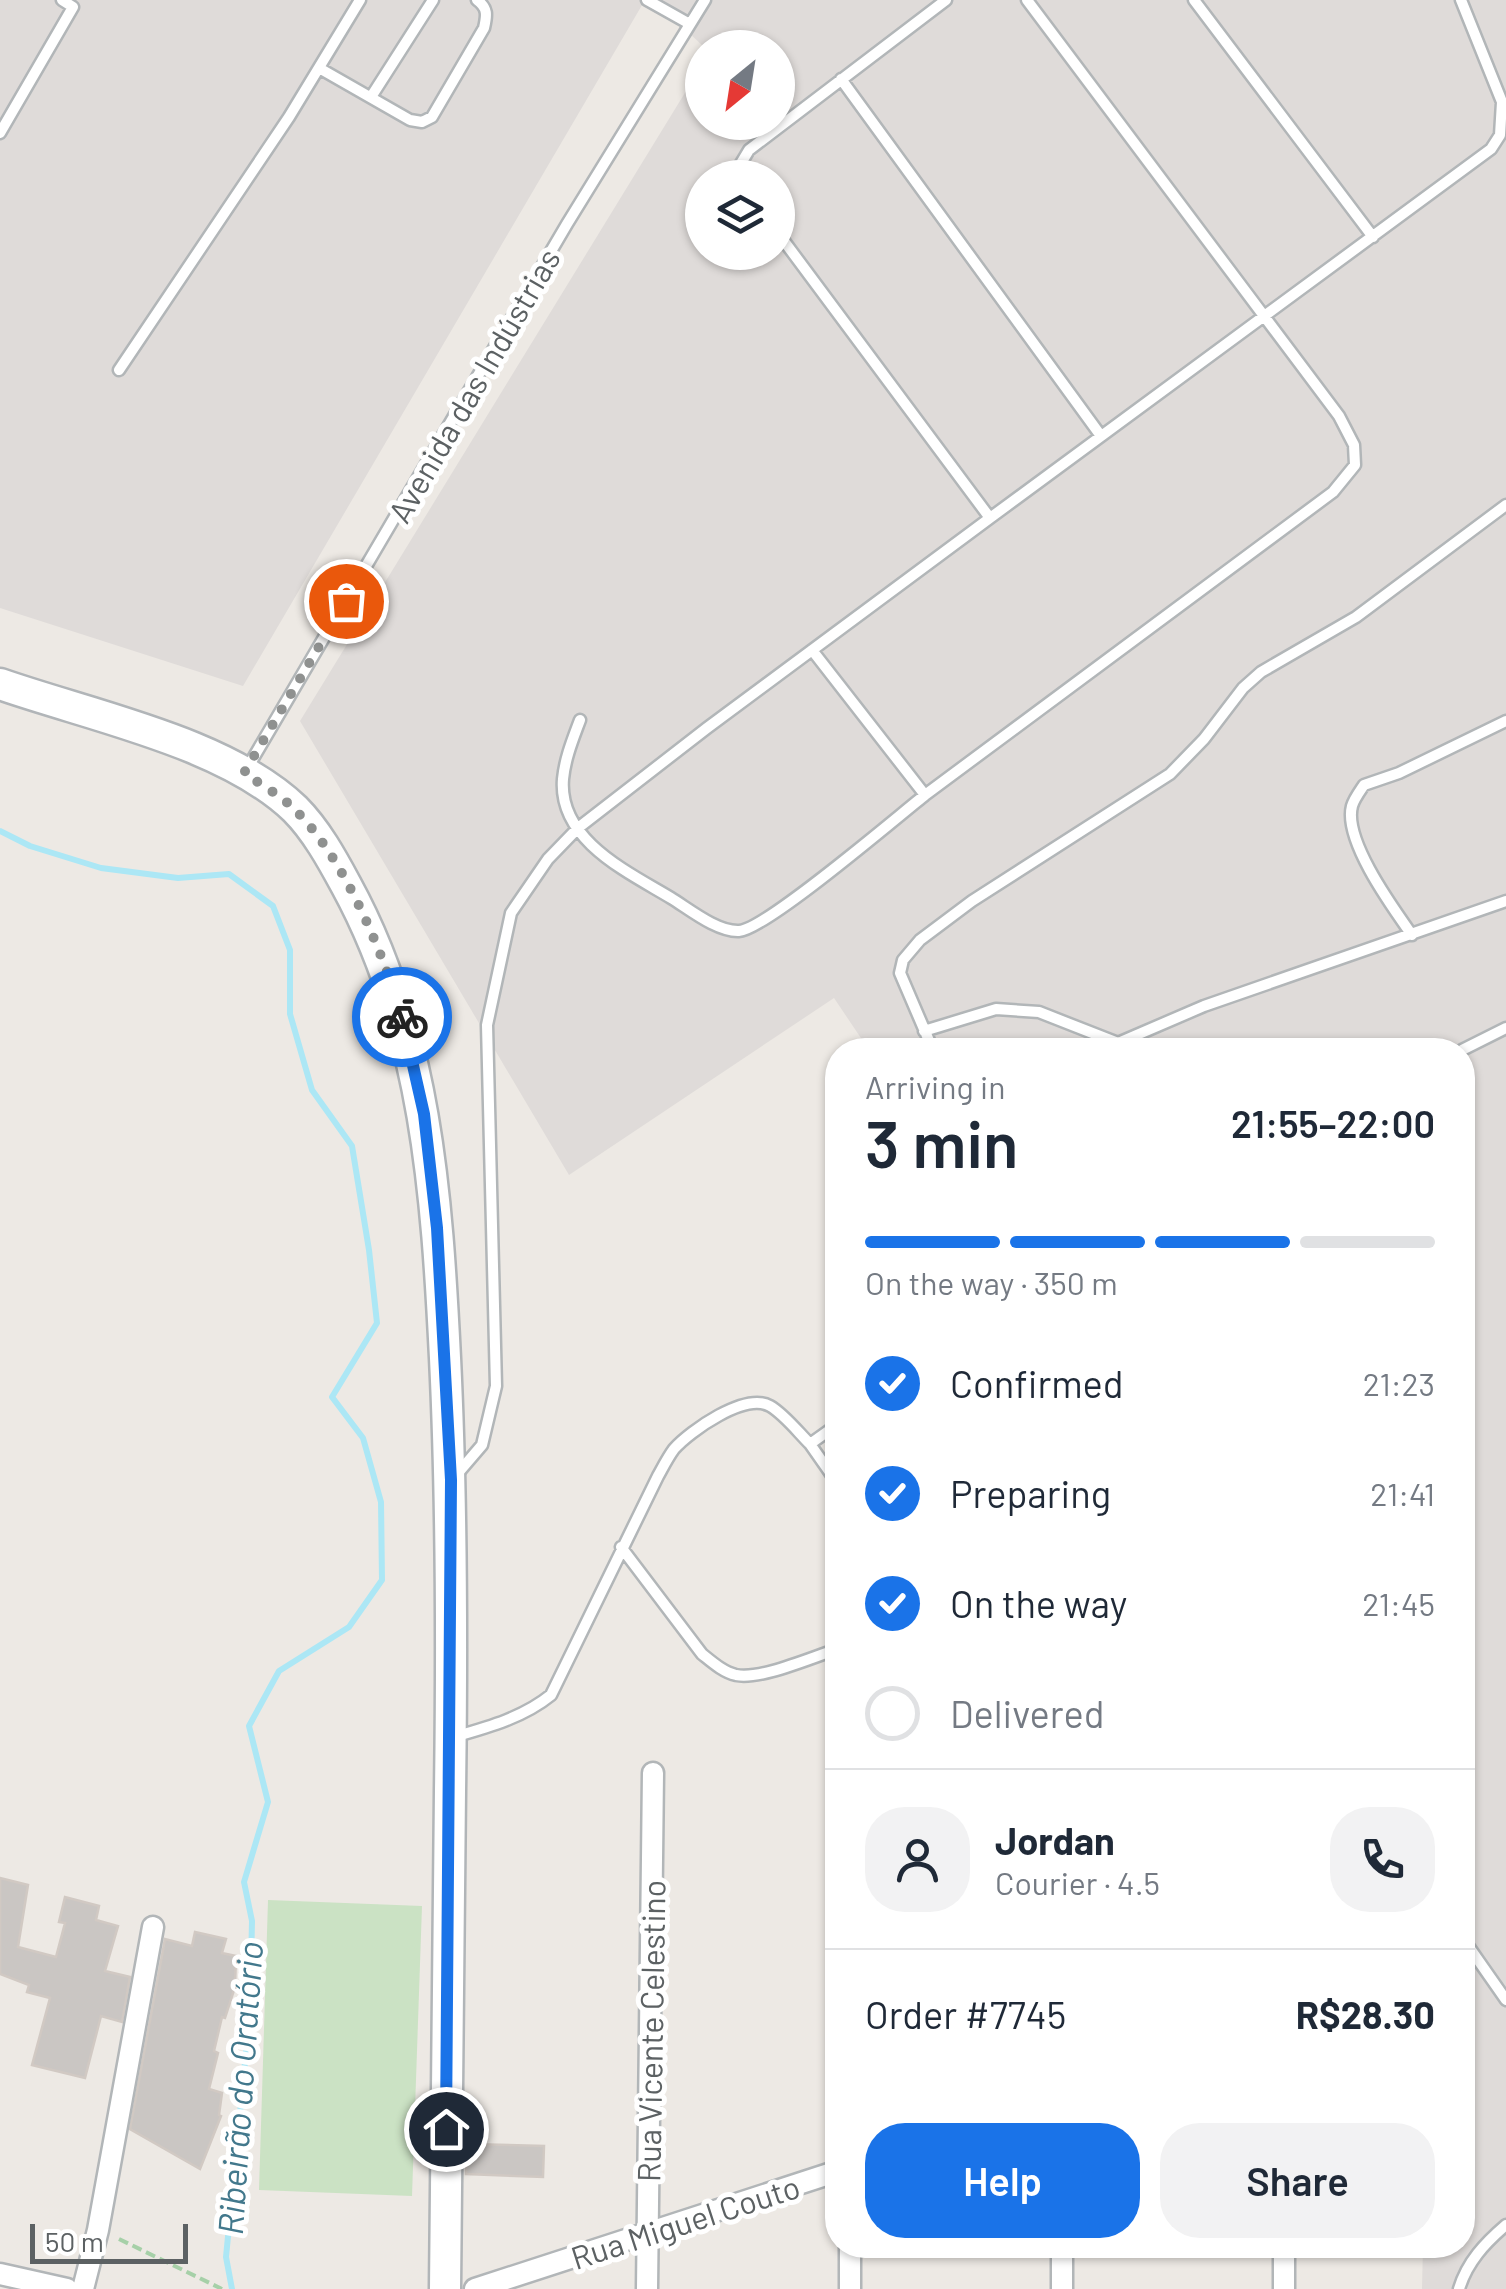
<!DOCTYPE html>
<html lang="en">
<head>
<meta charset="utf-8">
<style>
  body { margin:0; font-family:Barlow,sans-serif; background:#f2f2f3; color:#1f2937; height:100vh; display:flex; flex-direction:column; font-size:38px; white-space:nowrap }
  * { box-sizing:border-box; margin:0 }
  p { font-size:32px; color:#747a83 }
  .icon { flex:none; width:55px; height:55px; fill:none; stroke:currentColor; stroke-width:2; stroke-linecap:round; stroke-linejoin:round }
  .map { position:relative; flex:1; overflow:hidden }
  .details { position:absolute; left:825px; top:1038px; width:650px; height:1220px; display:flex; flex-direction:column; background:#fff; border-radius:40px; box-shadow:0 2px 8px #0004 }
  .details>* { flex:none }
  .needle { width:65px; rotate:210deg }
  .fabs { position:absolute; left:685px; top:30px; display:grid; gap:20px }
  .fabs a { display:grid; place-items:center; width:110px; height:110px; border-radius:50%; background:#fff; box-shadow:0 2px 8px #0004; font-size:50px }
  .scale { position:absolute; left:30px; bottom:25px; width:158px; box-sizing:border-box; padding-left:10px; border:5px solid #5c6163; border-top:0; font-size:28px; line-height:35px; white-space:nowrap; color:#5c6163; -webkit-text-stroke:8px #fff; paint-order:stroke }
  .pin { position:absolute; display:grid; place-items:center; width:85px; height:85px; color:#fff; margin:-42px; border:5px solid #fff; border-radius:50%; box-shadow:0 2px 10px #0007 }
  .courier { position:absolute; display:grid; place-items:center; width:100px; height:100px; margin:-50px; border:8px solid #1a73e8; border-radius:50%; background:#fff; color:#222; box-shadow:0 2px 12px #0007 }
  .headline em { font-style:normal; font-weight:600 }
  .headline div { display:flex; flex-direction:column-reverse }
  .headline { display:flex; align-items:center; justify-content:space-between; height:170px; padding:0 40px }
  h1 { font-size:65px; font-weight:600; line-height:75px }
  .bar { display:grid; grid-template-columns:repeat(4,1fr); gap:15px 10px; align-content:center; height:120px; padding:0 40px }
  .bar i { height:12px; border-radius:8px; background:#e0e1e3 }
  .bar .selected { background:#1a73e8 }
  .bar p { grid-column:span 4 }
  .line { display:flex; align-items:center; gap:25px; padding:0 40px; border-top:2px solid #e0e1e3 }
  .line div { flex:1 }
  .round { display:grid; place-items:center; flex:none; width:105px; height:105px; border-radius:40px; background:#f2f2f3 }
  ol { padding:0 40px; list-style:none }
  li { display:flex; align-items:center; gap:30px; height:110px }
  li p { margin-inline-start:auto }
  li .icon { padding:10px; border-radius:50%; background:#1a73e8; color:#fff; stroke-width:4 }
  li:last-child { color:#747a83 }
  li i { width:55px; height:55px; border:5px solid #e0e1e3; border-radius:50% }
  .action { display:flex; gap:20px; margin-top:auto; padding:20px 40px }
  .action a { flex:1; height:115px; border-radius:40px; background:#1a73e8; color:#fff; font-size:40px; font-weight:600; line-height:115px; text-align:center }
  .action a+a { background:#f2f2f3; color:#1f2937 }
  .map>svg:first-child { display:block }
  .industrial { fill:#dfdbd9; fill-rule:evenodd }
  .green { fill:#cbe2c4 }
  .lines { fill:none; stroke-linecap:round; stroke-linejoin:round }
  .stream { stroke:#ace7f5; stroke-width:6 }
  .building { fill:#cac6c3; stroke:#d1c9c3; stroke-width:2.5 }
  .lane-casing { stroke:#b2b6b8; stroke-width:15 }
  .street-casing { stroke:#b2b6b8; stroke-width:25 }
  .secondary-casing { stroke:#b1b5b8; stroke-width:35 }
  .path { stroke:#a6d0a8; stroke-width:4; stroke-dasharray:10 5; stroke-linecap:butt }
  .lane { stroke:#fff; stroke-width:10 }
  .street { stroke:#fff; stroke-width:20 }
  .secondary { stroke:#fff; stroke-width:30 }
  .done { stroke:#8f9190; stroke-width:10; stroke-dasharray:0 18 }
  .route { stroke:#1a73e8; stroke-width:12 }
  .labels { text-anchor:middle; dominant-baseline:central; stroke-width:10; stroke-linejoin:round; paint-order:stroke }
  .street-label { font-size:32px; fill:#5c6163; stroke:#fff }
  .water-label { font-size:35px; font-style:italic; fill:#42788c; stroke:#fff }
</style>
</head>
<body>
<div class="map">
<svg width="1506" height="2289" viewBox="0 0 1506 2289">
  <rect width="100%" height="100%" fill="#ede9e4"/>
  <path class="industrial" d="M 0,0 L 645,0 L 243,686 L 0,608 Z
    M 654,0 L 1506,0 L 1506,2289 L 1422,2289 L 1423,2245 L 1462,2245 L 1462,1050 L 869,1050 L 834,998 L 569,1175 L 300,721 L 702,65 L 702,122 L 778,122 L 778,48 L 704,47 ZM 702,178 L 778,178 L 778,252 L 702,252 Z"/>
  <path class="green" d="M 268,1900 L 422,1906 L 412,2196 L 259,2190 Z"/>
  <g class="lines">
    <path class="stream" d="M 0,831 L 30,846 L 101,868 L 178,878 L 229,874 L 273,906 L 290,950 L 290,1014 L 312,1090 L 352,1146 L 369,1250 L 377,1323 L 332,1397 L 363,1438 L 381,1502 L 382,1580 L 349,1627 L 279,1671 L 249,1726 L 268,1802 L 244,1882 L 252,1921 L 250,2011 L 226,2257 L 232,2289"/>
  </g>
  <path class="building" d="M 0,1878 L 28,1885 L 18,1947 L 56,1957 L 65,1923 L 59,1922 L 65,1897 L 99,1906 L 96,1920 L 118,1926 L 105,1971 L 130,1977 L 122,2022 L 101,2016 L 85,2078 L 32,2065 L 50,1998 L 27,1992 L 29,1985 L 0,1974 Z
    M 195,1932 L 226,1939 L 222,1953 L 236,1956 L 235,1987 L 225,2018 L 222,2017 L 214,2051 L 218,2053 L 209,2089 L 222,2093 L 219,2115 L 221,2116 L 200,2169 L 130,2129 L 165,1939 L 192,1946 Z
    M 467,2144 L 544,2146 L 543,2177 L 466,2174 Z"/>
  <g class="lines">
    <g class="lane-casing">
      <path id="lane" d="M 647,0 L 688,23
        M 1194,0 L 1373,237
        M 319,68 L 410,120 L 422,122 L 432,117 L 484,28 C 487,15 488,8 477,0
        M 841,79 L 1101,436
        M 371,97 L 433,0
        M 0,133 L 73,7 L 62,0
        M 739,178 L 740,165 L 749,150 L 946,0
        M 119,370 L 289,117 L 360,0
        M 990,518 L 1491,149 L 1500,135 L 1502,102 L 1461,0
        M 812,650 L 925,795 L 1333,492 L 1355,465 L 1354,445 L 1339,416 L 1027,0
        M 580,720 C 573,739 565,758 563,779 C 558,840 628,872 671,898 C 689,909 717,932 739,931 C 765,930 897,817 925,795
        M 245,772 L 567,224 L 705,0
        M 1412,935 C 1393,908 1343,840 1352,806 C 1354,799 1360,791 1364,785 L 1399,773 L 1506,721
        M 924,1031 L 996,1009 L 1039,1012 L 1118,1043 L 1204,1006 L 1506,901
        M 933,1050 L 900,973 L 903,960 L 920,940 L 972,901 L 1170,774 L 1204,739 L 1243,688 L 1261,672 L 1356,617 L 1506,505
        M 1462,1050 L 1506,1028
        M 810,1444 L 838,1484
        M 458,1473 L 482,1445 L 496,1386 L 487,1025 L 511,913 L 548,859 L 578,828 L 707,728 L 990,518 L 778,233
        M 621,1547 L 702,1654 C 712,1662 723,1672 736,1675 C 761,1680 812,1657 838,1649
        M 457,1736 C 489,1727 524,1717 551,1695 L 658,1476 C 663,1467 668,1457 674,1449 C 690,1431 745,1392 770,1406 C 784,1414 798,1432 810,1444 L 838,1424
        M 1462,1937 L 1506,2000
        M 1459,2289 C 1467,2262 1485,2243 1506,2225"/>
    </g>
    <g class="street-casing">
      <path id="street" d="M 1062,2245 L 1062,2289
        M 0,2274 L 67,2289
        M 83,2289 L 98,2230 L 153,1927
        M 475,2289 L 838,2171
        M 647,2289 L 653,1773
        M 850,2289 L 850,2245
        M 1284,2289 L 1284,2245"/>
    </g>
    <g class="secondary-casing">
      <path id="secondary" d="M 0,684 C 91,716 225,742 295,809 C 316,830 332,859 346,885 C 426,1031 437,1196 445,1358 C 452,1503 452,1647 450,1791 C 448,1957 446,2123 445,2289"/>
    </g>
    <path class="path" d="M 119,2239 L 222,2289"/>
    <use href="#lane" class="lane"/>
    <use href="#street" class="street"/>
    <use href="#secondary" class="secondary"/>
  </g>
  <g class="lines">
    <path class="done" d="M 346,601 L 244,773 C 261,785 281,795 295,810 C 344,857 383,953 402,1017"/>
    <path class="route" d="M 402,1017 L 424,1114 L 437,1228 L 451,1480 L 446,2129"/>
  </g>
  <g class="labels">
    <g class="street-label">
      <text transform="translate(473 385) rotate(-60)">Avenida das Indústrias</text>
      <text transform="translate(650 2031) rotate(-89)">Rua Vicente Celestino</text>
      <text transform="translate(685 2221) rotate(-18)">Rua Miguel Couto</text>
    </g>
    <g class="water-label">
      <text transform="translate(239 2088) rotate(-86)">Ribeirão do Oratório</text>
    </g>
  </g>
</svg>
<div class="fabs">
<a><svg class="needle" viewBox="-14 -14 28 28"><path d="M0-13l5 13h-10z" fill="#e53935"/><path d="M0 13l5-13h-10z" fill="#747a83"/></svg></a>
<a><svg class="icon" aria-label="layers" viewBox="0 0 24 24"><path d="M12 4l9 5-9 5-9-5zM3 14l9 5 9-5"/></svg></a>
</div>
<div class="scale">50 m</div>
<div class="pin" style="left:346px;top:601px;background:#ea580c"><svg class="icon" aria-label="bag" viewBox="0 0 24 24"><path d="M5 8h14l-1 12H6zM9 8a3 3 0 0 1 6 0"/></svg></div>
<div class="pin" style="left:446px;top:2129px;background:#1f2937"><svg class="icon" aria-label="home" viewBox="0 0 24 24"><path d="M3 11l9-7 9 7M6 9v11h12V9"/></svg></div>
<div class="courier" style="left:402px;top:1017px"><svg class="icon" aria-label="bike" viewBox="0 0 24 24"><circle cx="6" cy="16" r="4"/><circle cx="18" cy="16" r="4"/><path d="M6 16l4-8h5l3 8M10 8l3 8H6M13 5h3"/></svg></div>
<section class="details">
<div class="headline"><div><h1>3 min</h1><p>Arriving in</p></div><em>21:55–22:00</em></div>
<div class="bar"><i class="selected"></i><i class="selected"></i><i class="selected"></i><i></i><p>On the way · 350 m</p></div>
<ol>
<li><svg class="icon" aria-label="check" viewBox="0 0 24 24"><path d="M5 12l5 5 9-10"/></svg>Confirmed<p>21:23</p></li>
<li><svg class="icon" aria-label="check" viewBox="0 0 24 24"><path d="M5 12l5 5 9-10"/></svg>Preparing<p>21:41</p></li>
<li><svg class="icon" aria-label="check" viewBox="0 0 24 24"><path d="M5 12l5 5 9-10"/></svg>On the way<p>21:45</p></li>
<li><i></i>Delivered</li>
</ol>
<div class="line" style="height:180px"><a class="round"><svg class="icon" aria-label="person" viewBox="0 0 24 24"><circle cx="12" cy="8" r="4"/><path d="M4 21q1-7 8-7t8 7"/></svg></a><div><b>Jordan</b><p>Courier · 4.5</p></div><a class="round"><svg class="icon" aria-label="phone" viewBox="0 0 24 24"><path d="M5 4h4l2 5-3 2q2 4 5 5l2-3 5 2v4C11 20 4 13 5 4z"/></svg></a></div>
<div class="line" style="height:130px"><div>Order #7745</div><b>R$28.30</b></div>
<div class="action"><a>Help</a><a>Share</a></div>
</section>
</div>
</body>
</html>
